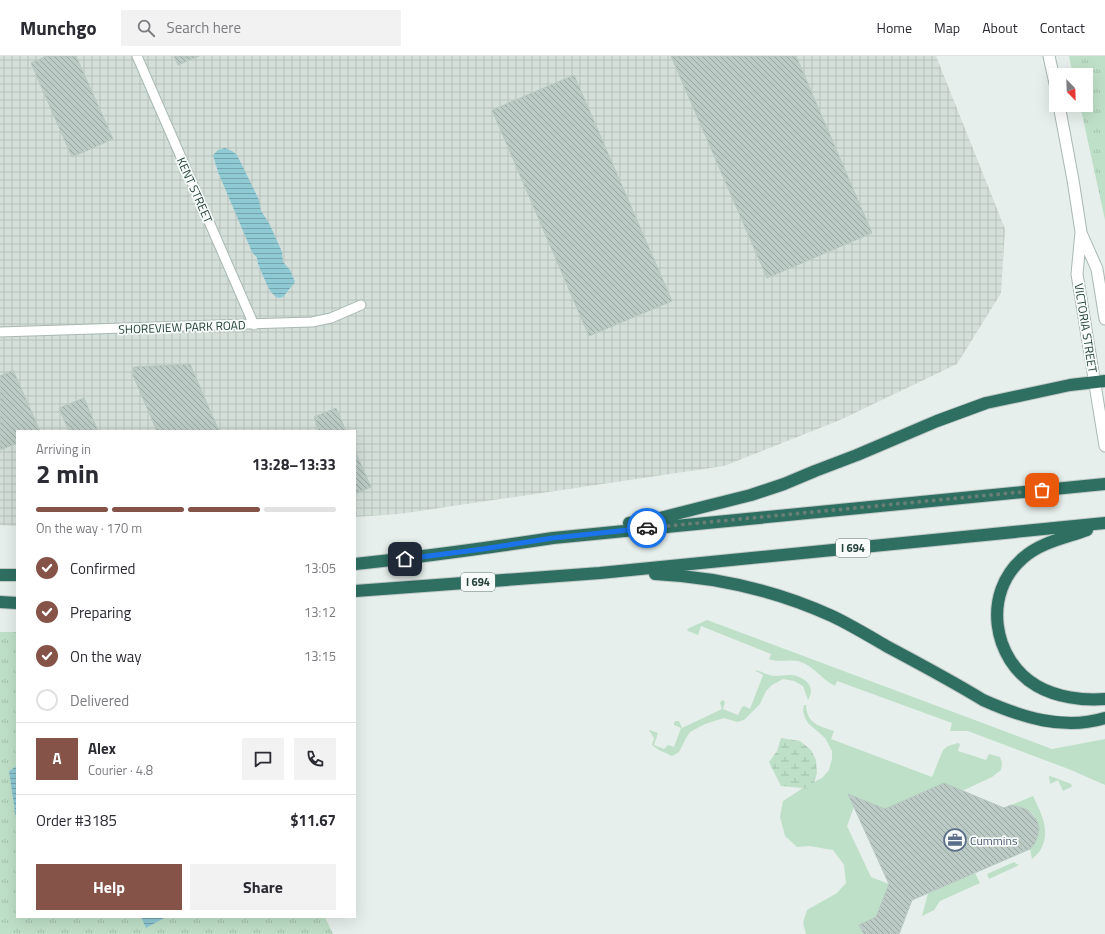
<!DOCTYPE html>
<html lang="en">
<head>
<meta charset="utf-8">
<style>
  body { margin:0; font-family:"Titillium Web",sans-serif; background:#f2f2f3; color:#2b2b33; height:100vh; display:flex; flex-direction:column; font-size:15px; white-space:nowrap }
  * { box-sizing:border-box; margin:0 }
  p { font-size:13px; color:#7c7c81 }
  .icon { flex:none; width:22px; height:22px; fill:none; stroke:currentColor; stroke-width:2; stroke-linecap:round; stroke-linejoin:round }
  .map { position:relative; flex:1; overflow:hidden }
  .sheet { position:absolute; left:16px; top:374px; width:340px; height:488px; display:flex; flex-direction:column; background:#fff; border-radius:0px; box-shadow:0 4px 16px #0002 }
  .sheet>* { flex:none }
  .needle { width:26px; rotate:157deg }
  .fabs { position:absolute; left:1049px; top:12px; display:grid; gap:8px }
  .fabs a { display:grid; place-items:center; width:44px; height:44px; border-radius:0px; background:#fff; box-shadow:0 4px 16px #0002; font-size:20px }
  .pin { position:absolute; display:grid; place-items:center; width:34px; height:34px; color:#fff; margin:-17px; border-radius:8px; box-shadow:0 2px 6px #0006 }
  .courier { position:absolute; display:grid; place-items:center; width:40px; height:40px; margin:-20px; border:3px solid #1a73e8; border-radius:50%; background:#fff; color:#222; box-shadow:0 1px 5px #0007 }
  .overview em { font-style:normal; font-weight:700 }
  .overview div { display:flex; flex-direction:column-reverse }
  .overview { display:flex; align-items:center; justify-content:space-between; height:68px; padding:0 20px }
  h1 { font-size:26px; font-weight:700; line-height:30px }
  .bar { display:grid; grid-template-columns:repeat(4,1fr); gap:6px 4px; align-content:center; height:48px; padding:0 20px }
  .bar i { height:5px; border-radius:3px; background:#e1e1e2 }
  .bar .current { background:#855347 }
  .bar p { grid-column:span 4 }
  .line { display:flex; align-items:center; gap:10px; padding:0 20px; border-top:1px solid #e1e1e2 }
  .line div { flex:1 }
  .round { display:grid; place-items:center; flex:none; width:42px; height:42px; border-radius:0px; background:#f2f2f3 }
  ol { padding:0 20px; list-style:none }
  li { display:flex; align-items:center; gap:12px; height:44px }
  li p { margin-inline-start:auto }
  li .icon { padding:4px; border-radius:50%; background:#855347; color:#fff; stroke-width:4 }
  li:last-child { color:#7c7c81 }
  li i { width:22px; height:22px; border:2px solid #e1e1e2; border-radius:50% }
  .cta { display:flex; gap:8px; margin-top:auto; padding:8px 20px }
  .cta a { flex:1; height:46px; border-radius:0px; background:#855347; color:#fff; font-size:16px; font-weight:700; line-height:46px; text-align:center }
  .cta a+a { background:#f2f2f3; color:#2b2b33 }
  header { display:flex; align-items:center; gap:24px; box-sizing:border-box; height:56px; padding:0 20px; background:#fff; border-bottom:1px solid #e1e1e2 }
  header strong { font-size:19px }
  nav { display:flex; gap:22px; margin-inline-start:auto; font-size:14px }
  .search { width:280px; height:36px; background:#f2f2f3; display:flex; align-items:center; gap:10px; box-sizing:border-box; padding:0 14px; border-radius:0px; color:#7c7c81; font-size:15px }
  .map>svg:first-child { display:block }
  .industrial { fill:url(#industrial-grid) }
  .grass { fill:#bfe0c8 }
  .wetland { fill:url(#wetland-marsh) }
  .park { fill:url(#park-tufts) }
  .water { fill:url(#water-rules) }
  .building { fill:url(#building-back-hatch); stroke:#b8c9c2 }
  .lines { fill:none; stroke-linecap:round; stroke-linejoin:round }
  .minor-casing { stroke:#a8b8b2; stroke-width:11 }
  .tertiary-casing { stroke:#a8b8b2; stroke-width:13 }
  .motorway-casing { stroke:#c2cac8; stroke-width:14 }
  .minor { stroke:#fff; stroke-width:9 }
  .tertiary { stroke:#fff; stroke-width:11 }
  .motorway { stroke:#2f6f62; stroke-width:12 }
  .done { stroke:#687f78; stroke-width:4; stroke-dasharray:0 7.2 }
  .route { stroke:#1a73e8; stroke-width:5 }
  .labels { text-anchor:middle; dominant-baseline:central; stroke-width:3.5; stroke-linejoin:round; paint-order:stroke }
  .shield { fill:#f7fbf9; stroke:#637a73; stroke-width:1 }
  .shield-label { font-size:11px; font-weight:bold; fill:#24423a }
  .street-label { font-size:12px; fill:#24423a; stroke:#f7fbf9 }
  .service-label { font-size:12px; fill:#4e5e75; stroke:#f7fbf9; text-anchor:start }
</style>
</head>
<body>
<header>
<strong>Munchgo</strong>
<div class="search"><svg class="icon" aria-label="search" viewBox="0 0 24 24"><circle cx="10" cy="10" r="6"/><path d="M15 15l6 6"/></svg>Search here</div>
<nav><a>Home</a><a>Map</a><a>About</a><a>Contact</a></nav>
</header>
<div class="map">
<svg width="1105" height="878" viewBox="0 0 1105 878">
  <defs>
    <pattern id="industrial-grid" width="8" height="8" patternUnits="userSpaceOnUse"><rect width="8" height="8" fill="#d4dfda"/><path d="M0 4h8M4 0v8" fill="none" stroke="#b6c1bc"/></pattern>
    <pattern id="wetland-marsh" width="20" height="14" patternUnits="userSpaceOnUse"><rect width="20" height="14" fill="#bfe0c8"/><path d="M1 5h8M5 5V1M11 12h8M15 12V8" fill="none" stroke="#a4c1ad"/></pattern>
    <pattern id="park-tufts" width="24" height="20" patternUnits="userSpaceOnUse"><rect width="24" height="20" fill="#bfe0c8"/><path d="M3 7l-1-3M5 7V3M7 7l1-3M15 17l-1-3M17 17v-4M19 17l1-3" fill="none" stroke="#a4c1ad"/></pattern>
    <pattern id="water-rules" width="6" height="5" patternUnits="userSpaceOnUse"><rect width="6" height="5" fill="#8ec9d4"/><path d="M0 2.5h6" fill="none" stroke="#74a5ad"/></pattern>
    <pattern id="building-back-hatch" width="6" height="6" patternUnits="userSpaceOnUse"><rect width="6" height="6" fill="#bbcac4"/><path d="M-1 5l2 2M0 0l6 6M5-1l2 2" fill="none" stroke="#98a6a0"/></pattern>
  </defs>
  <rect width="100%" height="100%" fill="#e6efeb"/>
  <path class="industrial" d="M 0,0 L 936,0 L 1005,173 L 1001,237 L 957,308 L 840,364 L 724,410 L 399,458 L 355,461 L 355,375 L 17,375 L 17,470 L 0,469 Z"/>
  <path class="grass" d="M 707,564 L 1052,693 L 1105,683 L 1105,729 L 1071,714 L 968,675 L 950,675 L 952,667 L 837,625 L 835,630 C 821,623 813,609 798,605 C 788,603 779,607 769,603 L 771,598 L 701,570 L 698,579 L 688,575 L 687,573 Z
    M 755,614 C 761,615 767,619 774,620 C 779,620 784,619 790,619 C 798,619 811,625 811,635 C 811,638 809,642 808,644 L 803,630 L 794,625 L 783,623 L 772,629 L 766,635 L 760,648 L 744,664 L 737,666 L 724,662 L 705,668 L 690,676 L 686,682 L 679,696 L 672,700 L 659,694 L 652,689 L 654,682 L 649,674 L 650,674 L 658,677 L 654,689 L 664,693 L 668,689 L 674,691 L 681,672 L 674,669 L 674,667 L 675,665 L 679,665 L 682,672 L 722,653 L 720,647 L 722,644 L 724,645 L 725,646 L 723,653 L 738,659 L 742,651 L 744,650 L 750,653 L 763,619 L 756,615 Z
    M 804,649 L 806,649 C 807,668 819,670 834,675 L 831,683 L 932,721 L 943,694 L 948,690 L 958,687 L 960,688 L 958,695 L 986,704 L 989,698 L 1000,701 L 1002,707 L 1001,714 L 992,721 L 962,735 L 885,753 L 854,751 L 847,770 L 871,821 L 889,828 L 876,861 L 859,869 L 864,878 L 806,878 L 803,867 L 807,854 L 837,837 L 846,827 L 844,809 L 833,794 L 809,790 L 797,791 L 785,780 L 780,761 L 783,745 L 806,730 L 822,722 L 829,714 L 832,703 L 832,695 L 825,682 L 808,667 L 805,662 L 803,655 Z
    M 1049,720 L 1050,720 L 1071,728 L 1072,730 L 1071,731 L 1063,735 L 1058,724 L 1050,728 Z
    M 1033,740 C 1041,757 1051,775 1041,793 C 1039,797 1035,800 1032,803 L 1030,793 C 1041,780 1043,759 1023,752 C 1019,751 1015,750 1011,749 Z
    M 1014,806 L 1019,809 L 989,823 L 987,818 Z
    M 975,817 L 980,827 L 940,845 L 934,854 L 922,860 L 928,837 Z"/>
  <path class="wetland" d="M 781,682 L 800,685 L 811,694 L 816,704 L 817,717 L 812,733 L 781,730 L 769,706 L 777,695 Z"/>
  <path class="park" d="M 1069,0 L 1105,0 L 1105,164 L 1080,49 L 1086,49 L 1086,19 L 1073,19 Z
    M 0,576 L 17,576 L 17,861 L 325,861 L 333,878 L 0,878 Z"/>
  <path class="water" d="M 225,92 L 232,95 L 237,99 L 259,144 L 261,155 L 269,167 L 282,196 L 283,206 L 290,214 L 295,226 L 283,241 L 279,242 L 276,241 L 271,236 L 267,229 L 258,208 L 257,202 L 252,196 L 218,116 L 213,99 L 218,94 Z
    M 17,710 L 17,769 L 9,715 Z
    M 141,861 L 166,861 L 146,872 Z"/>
  <path class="building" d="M 47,0 L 76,0 L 113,83 L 72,101 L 31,7 Z
    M 174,0 L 199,0 L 178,9 Z
    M 671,0 L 796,0 L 872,177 L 767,222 Z
    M 574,19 L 672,245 L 589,280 L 492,54 Z
    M 190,308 L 219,375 L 157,375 L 132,317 L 134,311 Z
    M 13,314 L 40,375 L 17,375 L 17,387 L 0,394 L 0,320 Z
    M 84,342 L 98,375 L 69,375 L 59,352 Z
    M 336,352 L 346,375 L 319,375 L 314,361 Z
    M 355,395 L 371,431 L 355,438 Z
    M 944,727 L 1004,752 L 1011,749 L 1023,752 L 1028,754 L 1036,763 L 1038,768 L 1039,773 L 1038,779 L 1035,787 L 1030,793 L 912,844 L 899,878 L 864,878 L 859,869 L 876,861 L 889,828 L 848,738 L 885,753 Z"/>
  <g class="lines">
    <g class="minor-casing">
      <path id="minor" d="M 137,0 L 254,269
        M 0,276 L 312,266 L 331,262 L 361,249"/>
    </g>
    <g class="tertiary-casing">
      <path id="tertiary" d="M 1049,0 L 1056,32
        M 1059,49 L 1073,124 L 1081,176 L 1077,218 L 1105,390
        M 1082,179 L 1097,213 L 1105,263"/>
    </g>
    <g class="motorway-casing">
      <path id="motorway" d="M 629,467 L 660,462 L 707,450 L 751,439 L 784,428 L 815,415 L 857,399 L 937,365 L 986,347 L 1070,329 L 1105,325
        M 1087,474 C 1065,482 1041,486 1023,502 C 982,537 992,604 1037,630 C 1056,641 1083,645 1105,643
        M 355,508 C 421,501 487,492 553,482 L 1105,428
        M 655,518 C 716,521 777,535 832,560 C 851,569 869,580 888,591 C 920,608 952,625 983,644 C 1021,661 1064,675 1105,662
        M 0,519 L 17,519
        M 355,535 L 600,517 L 1105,467
        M 0,546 L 17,547"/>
    </g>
    <use href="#minor" class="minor"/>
    <use href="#tertiary" class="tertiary"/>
    <use href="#motorway" class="motorway"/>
  </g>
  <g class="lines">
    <path class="done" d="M 647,472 L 1042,434"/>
    <path class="route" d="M 405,503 L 483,493 L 553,482 L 647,472"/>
  </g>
  <defs>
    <g id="office-ring" transform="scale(1.15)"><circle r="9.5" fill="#f7fbf9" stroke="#5c6f8a" stroke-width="1.5"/><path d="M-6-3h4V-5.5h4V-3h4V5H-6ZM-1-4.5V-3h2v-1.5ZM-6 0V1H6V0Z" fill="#5c6f8a"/></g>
  </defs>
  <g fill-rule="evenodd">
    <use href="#office-ring" x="955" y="784"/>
  </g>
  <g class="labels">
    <g class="shield">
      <rect x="836" y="483" width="34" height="18" rx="3"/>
      <rect x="461" y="517" width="34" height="18" rx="3"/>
    </g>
    <g class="shield-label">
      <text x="853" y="492">I 694</text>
      <text x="478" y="526">I 694</text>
    </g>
    <g class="street-label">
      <text transform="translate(195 134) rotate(66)">KENT STREET</text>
      <text transform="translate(182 271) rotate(-2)">SHOREVIEW PARK ROAD</text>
      <text transform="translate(1086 272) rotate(81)">VICTORIA STREET</text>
    </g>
    <g class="service-label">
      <text x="970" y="784">Cummins</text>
    </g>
  </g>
</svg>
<div class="fabs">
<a><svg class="needle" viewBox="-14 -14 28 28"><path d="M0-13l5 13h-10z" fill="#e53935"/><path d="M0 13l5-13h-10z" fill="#7c7c81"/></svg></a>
</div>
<div class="pin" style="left:1042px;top:434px;background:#ea580c"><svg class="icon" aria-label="bag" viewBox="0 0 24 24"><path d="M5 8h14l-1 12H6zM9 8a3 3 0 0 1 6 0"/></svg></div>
<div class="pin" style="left:405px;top:503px;background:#1f2937"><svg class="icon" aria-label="home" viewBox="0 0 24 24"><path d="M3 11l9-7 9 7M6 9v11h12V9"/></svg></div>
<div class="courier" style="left:647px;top:472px"><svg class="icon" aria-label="car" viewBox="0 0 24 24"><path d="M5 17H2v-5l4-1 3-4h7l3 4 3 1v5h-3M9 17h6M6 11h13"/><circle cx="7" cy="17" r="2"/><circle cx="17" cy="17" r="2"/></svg></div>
<section class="sheet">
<div class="overview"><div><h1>2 min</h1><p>Arriving in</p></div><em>13:28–13:33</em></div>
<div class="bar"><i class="current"></i><i class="current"></i><i class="current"></i><i></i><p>On the way · 170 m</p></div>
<ol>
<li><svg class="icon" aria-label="check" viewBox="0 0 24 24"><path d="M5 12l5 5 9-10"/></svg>Confirmed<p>13:05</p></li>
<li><svg class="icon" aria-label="check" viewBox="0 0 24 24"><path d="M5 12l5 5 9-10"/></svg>Preparing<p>13:12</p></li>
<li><svg class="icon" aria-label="check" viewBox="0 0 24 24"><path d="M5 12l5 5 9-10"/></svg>On the way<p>13:15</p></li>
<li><i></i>Delivered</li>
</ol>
<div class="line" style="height:72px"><b class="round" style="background:#855347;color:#fff">A</b><div><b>Alex</b><p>Courier · 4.8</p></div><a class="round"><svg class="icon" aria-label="chat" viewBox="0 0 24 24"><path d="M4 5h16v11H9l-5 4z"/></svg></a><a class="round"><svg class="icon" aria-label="phone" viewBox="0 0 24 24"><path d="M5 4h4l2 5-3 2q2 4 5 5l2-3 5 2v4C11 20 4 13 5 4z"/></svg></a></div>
<div class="line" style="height:52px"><div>Order #3185</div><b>$11.67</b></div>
<div class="cta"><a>Help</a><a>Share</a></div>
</section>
</div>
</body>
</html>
